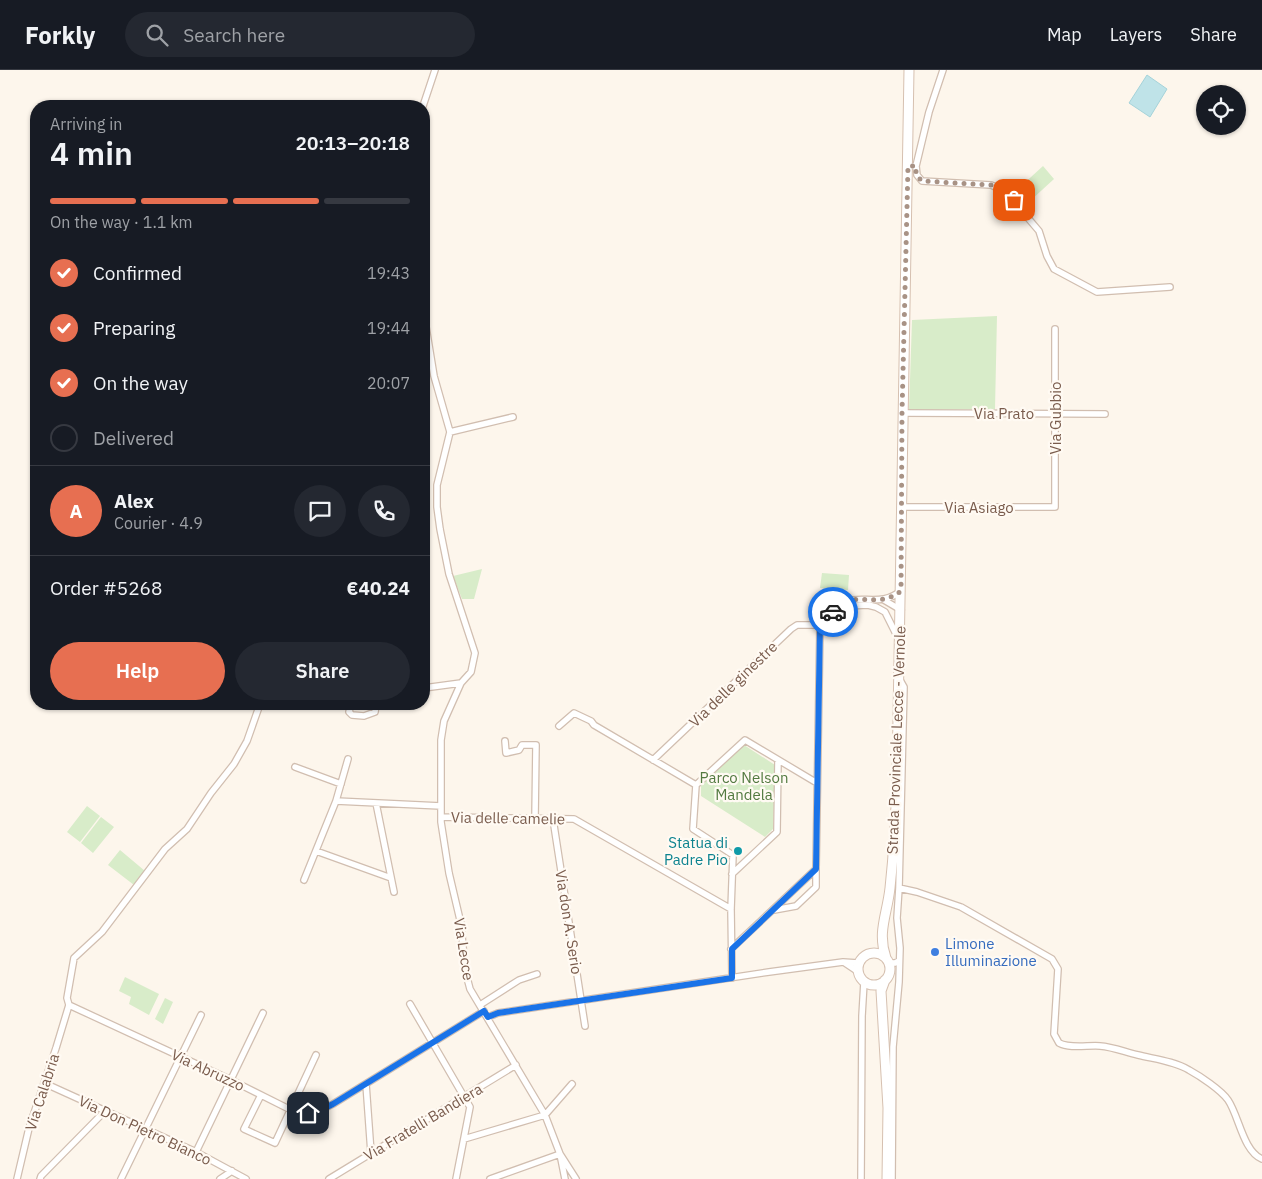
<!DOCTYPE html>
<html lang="en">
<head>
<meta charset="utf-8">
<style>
  body { margin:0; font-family:"IBM Plex Sans",sans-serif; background:#242831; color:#f1f3f6; height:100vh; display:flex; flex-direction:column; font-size:19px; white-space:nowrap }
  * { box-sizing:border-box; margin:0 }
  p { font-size:16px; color:#9ea1a6 }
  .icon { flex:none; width:28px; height:28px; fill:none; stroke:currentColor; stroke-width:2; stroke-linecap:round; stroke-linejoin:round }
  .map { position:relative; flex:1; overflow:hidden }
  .details { position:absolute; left:30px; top:30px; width:400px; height:610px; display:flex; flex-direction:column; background:#171b24; border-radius:20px; box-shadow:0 1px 4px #0004 }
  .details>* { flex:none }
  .tools { position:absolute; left:1196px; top:15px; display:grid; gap:10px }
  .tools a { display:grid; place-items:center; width:50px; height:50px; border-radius:50%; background:#171b24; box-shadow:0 1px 4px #0004; font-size:25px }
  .pin { position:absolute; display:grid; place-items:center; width:42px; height:42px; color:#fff; margin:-21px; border-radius:10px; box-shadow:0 2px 8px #0006 }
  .courier { position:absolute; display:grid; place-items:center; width:50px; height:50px; margin:-25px; border:4px solid #1a73e8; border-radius:50%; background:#fff; color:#222; box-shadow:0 1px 6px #0007 }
  .summary em { font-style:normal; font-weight:600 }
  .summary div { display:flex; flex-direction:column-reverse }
  .summary { display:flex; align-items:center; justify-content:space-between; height:85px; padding:0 20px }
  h1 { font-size:32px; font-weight:600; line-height:38px }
  .bar { display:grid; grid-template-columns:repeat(4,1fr); gap:8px 5px; align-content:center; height:60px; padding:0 20px }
  .bar i { height:6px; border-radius:4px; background:#363941 }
  .bar .on { background:#e76f51 }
  .bar p { grid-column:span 4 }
  .line { display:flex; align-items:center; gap:12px; padding:0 20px; border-top:1px solid #363941 }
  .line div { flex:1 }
  .round { display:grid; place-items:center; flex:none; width:52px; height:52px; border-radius:26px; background:#242831 }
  ol { padding:0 20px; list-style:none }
  li { display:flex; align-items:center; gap:15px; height:55px }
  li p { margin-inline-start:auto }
  li .icon { padding:5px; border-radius:50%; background:#e76f51; color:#fff; stroke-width:4 }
  li:last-child { color:#9ea1a6 }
  li i { width:28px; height:28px; border:2px solid #363941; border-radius:50% }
  .action { display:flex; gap:10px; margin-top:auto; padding:10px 20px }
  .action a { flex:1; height:58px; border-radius:30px; background:#e76f51; color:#fff; font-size:20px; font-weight:600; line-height:58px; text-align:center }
  .action a+a { background:#242831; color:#f1f3f6 }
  header { display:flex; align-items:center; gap:30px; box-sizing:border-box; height:70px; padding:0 25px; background:#171b24; border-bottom:1px solid #363941 }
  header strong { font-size:24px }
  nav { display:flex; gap:28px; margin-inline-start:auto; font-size:18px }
  .search { width:350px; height:45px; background:#242831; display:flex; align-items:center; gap:12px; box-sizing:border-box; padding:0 18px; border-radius:28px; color:#9ea1a6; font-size:19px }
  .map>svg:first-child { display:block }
  .green { fill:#d8ecc9 }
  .water { fill:#bfe3e8; stroke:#a5d3da }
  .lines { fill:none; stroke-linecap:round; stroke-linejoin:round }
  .street-casing { stroke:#d1beb0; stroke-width:8 }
  .secondary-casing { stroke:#d6c0b0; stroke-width:11 }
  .street { stroke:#fff; stroke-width:5.5 }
  .secondary { stroke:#fff; stroke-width:9 }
  .done { stroke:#a89285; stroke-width:5; stroke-dasharray:0 9 }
  .route { stroke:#1a73e8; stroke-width:6 }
  .culture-dot { fill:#0f9aa8; stroke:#fffaf3; stroke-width:2 }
  .shop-dot { fill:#3f7fe0; stroke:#fffaf3; stroke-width:2 }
  .labels { text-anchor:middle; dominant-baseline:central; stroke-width:4.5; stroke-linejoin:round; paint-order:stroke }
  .street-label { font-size:15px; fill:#7a5c4d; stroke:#fffaf3 }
  .park-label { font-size:15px; fill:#537a41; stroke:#fffaf3 }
  .culture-label { font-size:15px; fill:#0d838f; stroke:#fffaf3; text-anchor:end }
  .shop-label { font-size:15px; fill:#366cbe; stroke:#fffaf3; text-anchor:start }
</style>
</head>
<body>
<header>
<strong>Forkly</strong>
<div class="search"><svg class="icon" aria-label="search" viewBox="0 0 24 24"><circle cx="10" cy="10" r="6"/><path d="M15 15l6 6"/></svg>Search here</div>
<nav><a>Map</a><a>Layers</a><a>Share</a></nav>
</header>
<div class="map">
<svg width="1262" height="1109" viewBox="0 0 1262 1109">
  <rect width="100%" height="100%" fill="#fdf6ec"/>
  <path class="green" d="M 1043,96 L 1054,109 L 1030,131 L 1019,118 Z
    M 997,246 L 995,339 L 909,340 L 912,250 Z
    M 482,499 L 474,529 L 462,529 L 453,506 Z
    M 822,503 L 849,505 L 848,520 L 820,518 Z
    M 744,675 L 775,695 L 773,759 L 765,767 L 701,726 L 701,715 Z
    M 87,736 L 100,746 L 80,772 L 67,762 Z
    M 101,747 L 114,757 L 93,783 L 81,773 Z
    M 120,780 L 145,801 L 134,815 L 108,795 Z
    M 125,907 L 159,924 L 149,945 L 129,934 L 131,927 L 119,921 Z
    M 165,928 L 173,932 L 163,954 L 155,949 Z"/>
  <path class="water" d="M 1147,5 L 1167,19 L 1150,47 L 1129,33 Z"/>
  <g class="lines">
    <g class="street-casing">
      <path id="street" d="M 423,36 L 435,0
        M 913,96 L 916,96 L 929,42 L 943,0
        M 916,96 L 917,105 L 922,111 L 991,115 L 1005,121 L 1039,161 L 1047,186 L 1054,199 L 1097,222 L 1170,217
        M 424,245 L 434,306 L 450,362 L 437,415 L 437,437 L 440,459 L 449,504 L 475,583 L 471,602 L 461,613 L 444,651 L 441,670 L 441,752 L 449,803 L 461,854 L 465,900 L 470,919 L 545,1045 L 560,1084 L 565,1109
        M 903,343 L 1105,344
        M 450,362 L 513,347
        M 902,437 L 1055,437 L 1055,259
        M 884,530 L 901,540
        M 827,550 L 845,531 C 866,526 882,536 901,521
        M 820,555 L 831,549 L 847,536 L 868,535 L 876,537 L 885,542 L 898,568
        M 900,610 L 904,617 L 899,818 L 917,822 L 961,837 L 1052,889 L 1058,899 L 1054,964 L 1059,973 C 1070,979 1088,975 1100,976 C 1113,977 1125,982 1138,985 C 1154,989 1174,991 1189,1000 C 1200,1006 1221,1020 1228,1030 C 1239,1046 1243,1081 1262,1089
        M 424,618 L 461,613
        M 351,634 L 349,642 L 352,645 L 364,646 L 375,642 L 376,634
        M 559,656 L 574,643 L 591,651 L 594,655 L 696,715
        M 505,671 L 506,683 L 519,680 L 522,675 L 536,675 L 535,748
        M 653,690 L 791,559 L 797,555 L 820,555
        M 295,697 L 341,714
        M 336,731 L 441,736
        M 376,733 L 394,822
        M 441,747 L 574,749 L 731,839
        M 553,749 L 585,956
        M 316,781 L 391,808
        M 732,804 L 777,762 L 778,690
        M 304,810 L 336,731 L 348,689
        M 774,840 L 796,836 L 816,817 L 816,799
        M 731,879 L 816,799 L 820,555
        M 845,893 L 857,901
        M 889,893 L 895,893 L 899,891
        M 732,908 L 731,839 L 733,785 L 693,759 L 696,715 L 745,670 L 817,713
        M 410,934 L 470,1037 L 456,1109
        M 69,935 L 231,1010 L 293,1041 L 308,1043 L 325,1038 L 333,1034 L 484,941
        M 480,935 L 519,910 L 537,904
        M 488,947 L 498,943 L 769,902 L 843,892 L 858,893
        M 44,1013 L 196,1082 L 246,1109
        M 366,1014 L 371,1083
        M 261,1025 L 244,1059 L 275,1073 L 316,985
        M 464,1069 L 545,1045 L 572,1014
        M 196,1082 L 263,943
        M 17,1109 L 29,1058 L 56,978 L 69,935 L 67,928 L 74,888 L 102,862 L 165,779 L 187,759 L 211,723 L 234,694 L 247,671 L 260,634
        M 40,1109 L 41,1106 L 105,1041
        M 121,1109 L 201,945
        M 220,1109 L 232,1101
        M 329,1109 L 516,995
        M 490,1109 L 560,1084 L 576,1109
        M 861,1109 L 862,946 L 864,912
        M 892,1109 L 893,977 L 899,912 L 900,878 L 897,848 L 899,818"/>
    </g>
    <g class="secondary-casing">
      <path id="secondary" d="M858 899a16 16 0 1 1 32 0a16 16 0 1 1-32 0Z
        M 886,888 C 877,862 887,845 890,818 C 894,781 896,744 897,707 C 902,471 904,236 909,0
        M 885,910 L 881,921 L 888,1038 L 887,1109"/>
    </g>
    <use href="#street" class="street"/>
    <use href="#secondary" class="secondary"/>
  </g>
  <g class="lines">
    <path class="done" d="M 833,542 L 845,531 C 866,526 882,536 901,521 L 902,343 L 908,96 L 916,96 L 916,105 L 922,111 L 991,115 L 1005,121 L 1014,130"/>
    <path class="route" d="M 308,1043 L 325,1038 L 333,1034 L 484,941 L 488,947 L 498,943 L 732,908 L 732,879 L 816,799 L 820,555 L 833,542"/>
  </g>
  <circle class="culture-dot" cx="738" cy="781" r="5"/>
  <circle class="shop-dot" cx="935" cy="882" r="5"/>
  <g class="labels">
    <g class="street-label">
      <text x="1004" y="343">Via Prato</text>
      <text transform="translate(1055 348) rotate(-90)">Via Gubbio</text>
      <text x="979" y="437">Via Asiago</text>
      <text transform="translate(733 614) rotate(-44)">Via delle ginestre</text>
      <text transform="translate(896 670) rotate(-88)">Strada Provinciale Lecce - Vernole</text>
      <text transform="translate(508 748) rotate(1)">Via delle camelie</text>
      <text transform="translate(569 852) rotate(81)">Via don A. Serio</text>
      <text transform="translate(464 879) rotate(81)">Via Lecce</text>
      <text transform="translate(208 1000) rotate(25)">Via Abruzzo</text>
      <text transform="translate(42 1022) rotate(-72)">Via Calabria</text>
      <text transform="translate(423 1052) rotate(-31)">Via Fratelli Bandiera</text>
      <text transform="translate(145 1060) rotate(25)">Via Don Pietro Bianco</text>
    </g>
    <g class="park-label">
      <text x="744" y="707">Parco Nelson<tspan x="744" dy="17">Mandela</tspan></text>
    </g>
    <g class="culture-label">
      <text x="728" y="772">Statua di<tspan x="728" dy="17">Padre Pio</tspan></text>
    </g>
    <g class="shop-label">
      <text x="945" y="873">Limone<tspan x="945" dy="17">Illuminazione</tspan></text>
    </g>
  </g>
</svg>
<div class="tools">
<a><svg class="icon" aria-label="locate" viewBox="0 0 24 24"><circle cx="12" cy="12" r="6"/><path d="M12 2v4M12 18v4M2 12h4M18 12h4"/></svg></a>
</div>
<div class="pin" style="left:1014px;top:130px;background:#ea580c"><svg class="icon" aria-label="bag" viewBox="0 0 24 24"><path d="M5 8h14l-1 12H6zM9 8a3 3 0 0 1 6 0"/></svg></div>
<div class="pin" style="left:308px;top:1043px;background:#1f2937"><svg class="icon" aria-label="home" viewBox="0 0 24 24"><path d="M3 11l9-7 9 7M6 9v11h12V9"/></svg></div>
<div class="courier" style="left:833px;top:542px"><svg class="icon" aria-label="car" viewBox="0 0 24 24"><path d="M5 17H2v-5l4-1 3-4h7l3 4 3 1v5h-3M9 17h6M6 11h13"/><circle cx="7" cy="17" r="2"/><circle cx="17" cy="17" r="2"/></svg></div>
<section class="details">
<div class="summary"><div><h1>4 min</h1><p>Arriving in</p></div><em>20:13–20:18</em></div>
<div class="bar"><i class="on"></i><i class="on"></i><i class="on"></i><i></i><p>On the way · 1.1 km</p></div>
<ol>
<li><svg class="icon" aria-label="check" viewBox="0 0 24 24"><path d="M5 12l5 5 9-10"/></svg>Confirmed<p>19:43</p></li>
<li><svg class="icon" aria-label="check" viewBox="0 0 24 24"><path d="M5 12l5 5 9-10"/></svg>Preparing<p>19:44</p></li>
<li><svg class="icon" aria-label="check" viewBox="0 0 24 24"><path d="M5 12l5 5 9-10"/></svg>On the way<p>20:07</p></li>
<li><i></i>Delivered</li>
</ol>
<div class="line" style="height:90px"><b class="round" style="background:#e76f51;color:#fff">A</b><div><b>Alex</b><p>Courier · 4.9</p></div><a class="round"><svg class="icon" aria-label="chat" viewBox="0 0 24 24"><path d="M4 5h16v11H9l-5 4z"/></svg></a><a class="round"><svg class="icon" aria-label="phone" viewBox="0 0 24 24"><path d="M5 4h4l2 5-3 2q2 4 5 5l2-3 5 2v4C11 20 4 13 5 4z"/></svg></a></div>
<div class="line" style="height:65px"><div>Order #5268</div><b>€40.24</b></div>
<div class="action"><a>Help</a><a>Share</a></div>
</section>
</div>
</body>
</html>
